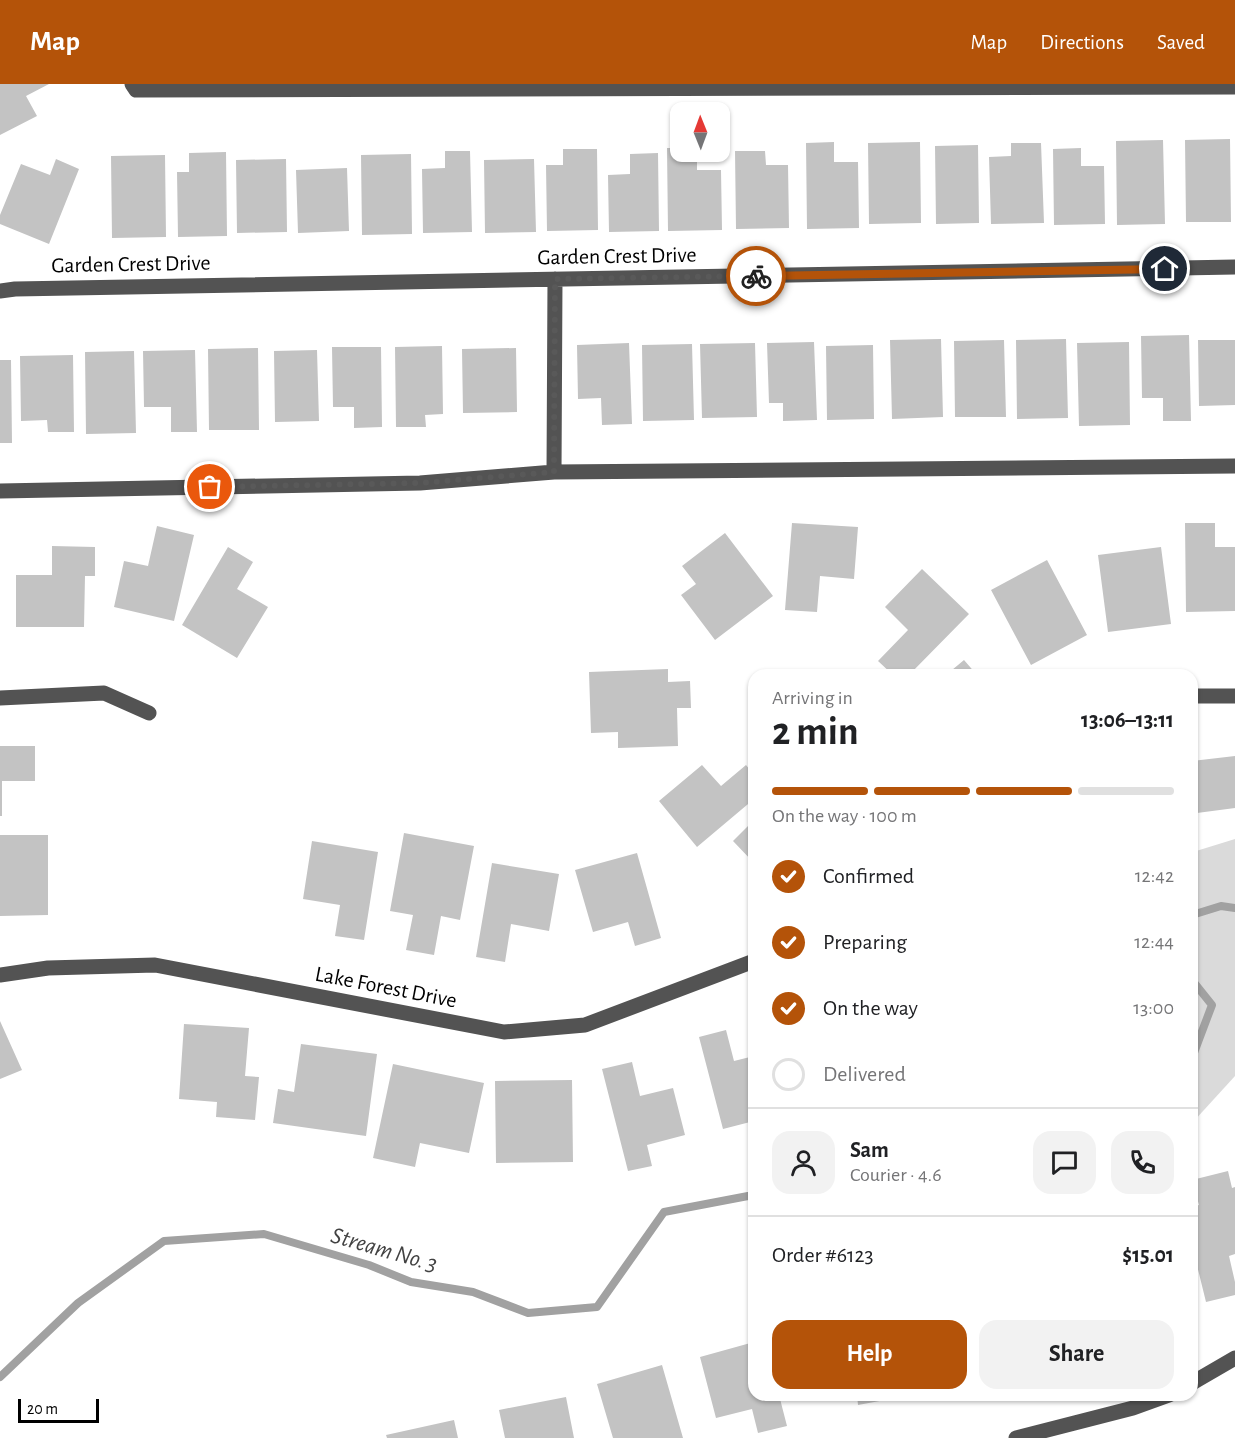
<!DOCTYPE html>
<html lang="en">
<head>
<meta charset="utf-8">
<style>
  body { margin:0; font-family:"Alegreya Sans",sans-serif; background:#f2f2f2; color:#202124; height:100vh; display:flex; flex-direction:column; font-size:22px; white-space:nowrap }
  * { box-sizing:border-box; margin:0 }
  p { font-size:20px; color:#757577 }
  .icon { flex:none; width:33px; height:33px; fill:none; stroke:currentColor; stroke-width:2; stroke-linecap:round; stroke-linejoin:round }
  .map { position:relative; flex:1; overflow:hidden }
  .panel { position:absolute; left:748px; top:585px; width:450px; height:732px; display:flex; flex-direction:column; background:#fff; border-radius:18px; box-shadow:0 2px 4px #0004 }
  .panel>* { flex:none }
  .needle { width:39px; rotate:359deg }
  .tools { position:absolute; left:670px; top:18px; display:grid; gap:12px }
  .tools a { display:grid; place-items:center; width:60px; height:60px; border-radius:12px; background:#fff; box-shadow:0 2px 4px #0004; font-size:30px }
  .scale { position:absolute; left:18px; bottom:15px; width:81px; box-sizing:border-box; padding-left:6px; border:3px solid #000; border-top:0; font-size:16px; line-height:21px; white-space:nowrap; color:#000; -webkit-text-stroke:4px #fff; paint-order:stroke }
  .pin { position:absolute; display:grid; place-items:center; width:51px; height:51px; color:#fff; margin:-26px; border:3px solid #fff; border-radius:50%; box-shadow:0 2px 6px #0007 }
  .courier { position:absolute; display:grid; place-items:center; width:60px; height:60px; margin:-30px; border:4px solid #b45309; border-radius:50%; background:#fff; color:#222; box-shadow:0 2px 8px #0007 }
  .headline em { font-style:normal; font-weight:600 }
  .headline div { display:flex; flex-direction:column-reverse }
  .headline { display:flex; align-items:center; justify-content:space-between; height:102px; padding:0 24px }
  h1 { font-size:39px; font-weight:600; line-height:45px }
  .bar { display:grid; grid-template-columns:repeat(4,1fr); gap:9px 6px; align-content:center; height:72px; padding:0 24px }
  .bar i { height:8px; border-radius:4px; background:#e0e0e0 }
  .bar .active { background:#b45309 }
  .bar p { grid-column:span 4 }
  .line { display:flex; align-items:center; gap:15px; padding:0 24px; border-top:2px solid #e0e0e0 }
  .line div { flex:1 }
  .round { display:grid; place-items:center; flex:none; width:63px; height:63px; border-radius:18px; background:#f2f2f2 }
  ol { padding:0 24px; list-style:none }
  li { display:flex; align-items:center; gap:18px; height:66px }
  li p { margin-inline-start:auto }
  li .icon { padding:6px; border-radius:50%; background:#b45309; color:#fff; stroke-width:4 }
  li:last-child { color:#757577 }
  li i { width:33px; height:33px; border:3px solid #e0e0e0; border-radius:50% }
  .primary-button { display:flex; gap:12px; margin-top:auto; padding:12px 24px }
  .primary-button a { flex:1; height:69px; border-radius:18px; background:#b45309; color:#fff; font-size:24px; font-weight:600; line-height:69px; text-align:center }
  .primary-button a+a { background:#f2f2f2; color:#202124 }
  header { display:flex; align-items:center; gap:36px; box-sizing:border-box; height:84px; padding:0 30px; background:#b45309; color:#fff }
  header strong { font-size:28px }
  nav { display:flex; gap:33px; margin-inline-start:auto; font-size:21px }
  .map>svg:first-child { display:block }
  .green { fill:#dadada }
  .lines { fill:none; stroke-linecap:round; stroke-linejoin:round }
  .stream { stroke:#a1a1a1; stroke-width:8 }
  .building { fill:#c3c3c3 }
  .minor { stroke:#535353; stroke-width:15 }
  .done { stroke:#595959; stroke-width:6; stroke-dasharray:0 10.8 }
  .route { stroke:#b45309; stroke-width:8 }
  .labels { text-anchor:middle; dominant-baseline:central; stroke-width:4.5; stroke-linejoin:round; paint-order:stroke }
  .street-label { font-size:22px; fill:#000; stroke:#fff }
  .water-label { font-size:24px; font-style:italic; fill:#424242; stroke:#fff }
</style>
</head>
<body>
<header>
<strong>Map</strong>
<nav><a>Map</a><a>Directions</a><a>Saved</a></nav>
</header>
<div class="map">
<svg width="1235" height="1354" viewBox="0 0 1235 1354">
  <rect width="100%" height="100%" fill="#fff"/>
  <path class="green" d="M 1235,755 L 1235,992 L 1193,1038 L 1193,768 Z"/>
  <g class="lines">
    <path class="stream" d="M 1192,831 L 1221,822 L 1235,824
      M 1192,896 L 1212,921 L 1192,974
      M 0,1293 L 78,1219 L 164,1157 L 264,1150 L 369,1181 L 411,1198 L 473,1208 L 528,1229 L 597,1223 L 664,1128 L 748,1112 L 754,1113"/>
  </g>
  <path class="building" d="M 0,0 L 49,0 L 26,12 L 37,32 L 0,51 Z
    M 1230,55 L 1231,138 L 1186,138 L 1185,56 Z
    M 1163,56 L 1165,140 L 1117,141 L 1116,57 Z
    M 834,58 L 834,78 L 858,78 L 859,144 L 807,145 L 806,59 Z
    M 920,58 L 921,139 L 869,140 L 868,59 Z
    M 1011,59 L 1041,59 L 1044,139 L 991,140 L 989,73 L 1011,72 Z
    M 978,61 L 979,139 L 936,140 L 935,62 Z
    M 667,64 L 681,64 L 681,68 L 697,68 L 697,86 L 721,86 L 722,146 L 668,147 Z
    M 1081,64 L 1081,82 L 1104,82 L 1105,140 L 1054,141 L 1053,65 Z
    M 563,65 L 597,65 L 598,146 L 547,147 L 546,81 L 563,81 Z
    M 445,67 L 470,67 L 472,148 L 423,149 L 422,85 L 445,84 Z
    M 735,67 L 765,67 L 766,81 L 788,81 L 789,144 L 736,145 Z
    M 226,68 L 227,152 L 178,153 L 177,88 L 189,88 L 189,69 Z
    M 658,69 L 659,147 L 609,148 L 608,91 L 630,90 L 630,70 Z
    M 411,70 L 412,150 L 362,151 L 361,71 Z
    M 165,71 L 166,153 L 112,154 L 111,72 Z
    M 56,75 L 79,85 L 49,160 L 0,140 L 0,131 L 21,80 L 50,91 Z
    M 286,75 L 287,148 L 237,149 L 236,76 Z
    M 534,75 L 536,148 L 485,149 L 484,76 Z
    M 347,84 L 349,147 L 298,149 L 296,86 Z
    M 1189,251 L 1191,337 L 1163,337 L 1163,314 L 1142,314 L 1141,252 Z
    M 941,255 L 943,333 L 892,335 L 890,256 Z
    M 1066,255 L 1068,334 L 1017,335 L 1016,256 Z
    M 1004,256 L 1006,333 L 955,333 L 954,257 Z
    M 1198,256 L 1235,256 L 1235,321 L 1199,322 Z
    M 814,258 L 817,336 L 783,337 L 783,319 L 769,319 L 767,259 Z
    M 1129,258 L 1130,341 L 1079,342 L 1077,259 Z
    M 629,259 L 632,340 L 602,341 L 601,314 L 578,315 L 577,261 Z
    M 755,259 L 757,333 L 702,334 L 700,260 Z
    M 692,260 L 694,336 L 643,337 L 642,261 Z
    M 873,261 L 874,335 L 827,336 L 826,262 Z
    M 442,262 L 443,330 L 425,331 L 426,343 L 396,343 L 395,263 Z
    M 332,263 L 381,263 L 382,343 L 354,344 L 354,323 L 333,323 Z
    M 258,264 L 259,346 L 209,346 L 208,265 Z
    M 516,264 L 517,328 L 463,329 L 462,265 Z
    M 195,266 L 197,348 L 171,348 L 171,323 L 144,323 L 143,267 Z
    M 317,266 L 319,337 L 275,338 L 274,267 Z
    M 134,267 L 136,349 L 86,350 L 85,268 Z
    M 73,271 L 74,348 L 48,348 L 47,336 L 21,337 L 20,272 Z
    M 0,276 L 11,276 L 12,359 L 0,359 Z
    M 792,439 L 858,443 L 854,495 L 820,492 L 817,528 L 785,526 Z
    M 1185,439 L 1215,439 L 1215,463 L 1235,463 L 1235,527 L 1186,528 Z
    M 157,442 L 194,451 L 174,537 L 114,523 L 124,477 L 148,482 Z
    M 725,449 L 773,512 L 715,556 L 681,511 L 696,500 L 682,482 Z
    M 52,462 L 95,463 L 95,492 L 85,492 L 84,543 L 16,543 L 16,491 L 52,491 Z
    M 228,463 L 253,478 L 237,505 L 268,523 L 237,574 L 182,541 Z
    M 1161,463 L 1171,540 L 1108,548 L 1098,471 Z
    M 1047,476 L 1087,551 L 1031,581 L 991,506 Z
    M 922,485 L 969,530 L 909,591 L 893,591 L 878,577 L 908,546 L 885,523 Z
    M 964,576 L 977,591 L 946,591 Z
    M 668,585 L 668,598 L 690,597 L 691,624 L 677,624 L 678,662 L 618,664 L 618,648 L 591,649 L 589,588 Z
    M 0,662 L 35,662 L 35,697 L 2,697 L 2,732 L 0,732 Z
    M 1235,672 L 1235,724 L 1197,729 L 1192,677 Z
    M 702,681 L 721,702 L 746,681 L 754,691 L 754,715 L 697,763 L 659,717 Z
    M 754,736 L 754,779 L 733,757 Z
    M 404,749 L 474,762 L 460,836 L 441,832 L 434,871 L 406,866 L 413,831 L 390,827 Z
    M 0,751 L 48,751 L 48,831 L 0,832 Z
    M 312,757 L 378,768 L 364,856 L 335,852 L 340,821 L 303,815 Z
    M 637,769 L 661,854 L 635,862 L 628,838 L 593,848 L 575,786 Z
    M 492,779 L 559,790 L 549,847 L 511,840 L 505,878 L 476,873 Z
    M 0,937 L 22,986 L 0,995 Z
    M 184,940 L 249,944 L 245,992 L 259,993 L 255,1036 L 216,1033 L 217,1018 L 179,1015 Z
    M 726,946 L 734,977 L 754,972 L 754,1037 L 723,1045 L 699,953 Z
    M 301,960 L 377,970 L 366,1052 L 273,1039 L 278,1005 L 294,1008 Z
    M 632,978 L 640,1012 L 673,1004 L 685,1051 L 647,1061 L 652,1082 L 628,1087 L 602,985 Z
    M 393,980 L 484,999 L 469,1069 L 420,1059 L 415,1083 L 373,1074 Z
    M 572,996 L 573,1078 L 496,1079 L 495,997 Z
    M 1228,1087 L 1232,1104 L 1235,1103 L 1235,1170 L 1229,1172 L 1235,1198 L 1235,1211 L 1206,1218 L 1192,1161 L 1192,1123 L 1199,1121 L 1192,1096 Z
    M 754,1258 L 754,1311 L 779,1311 L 787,1342 L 758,1349 L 752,1325 L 716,1334 L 700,1273 Z
    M 662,1281 L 683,1354 L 613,1354 L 597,1300 Z
    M 857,1311 L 884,1311 L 885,1316 L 858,1321 Z
    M 566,1313 L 574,1354 L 505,1354 L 499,1326 Z
    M 454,1336 L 458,1354 L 387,1354 L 386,1351 Z"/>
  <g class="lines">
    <path class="minor" d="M 132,0 L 136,6 L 1235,3
      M 0,207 L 15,205 L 1235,183
      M 554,388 L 1235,382
      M 0,407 L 420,399 L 554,388 L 555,195
      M 1192,612 L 1235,612
      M 0,614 L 104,609 L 149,629
      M 0,891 L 48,884 L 155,881 L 504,948 L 585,941 L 754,877
      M 1192,1299 L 1235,1274
      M 1016,1354 L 1133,1324 L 1169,1311"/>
  </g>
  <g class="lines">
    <path class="done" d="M 210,403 L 420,399 L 554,388 L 555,195 L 756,192"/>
    <path class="route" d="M 756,192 L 1165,185"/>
  </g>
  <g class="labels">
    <g class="street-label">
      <text transform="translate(617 172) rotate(-1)">Garden Crest Drive</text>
      <text transform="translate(131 180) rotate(-1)">Garden Crest Drive</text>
      <text transform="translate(386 903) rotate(11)">Lake Forest Drive</text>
    </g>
    <g class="water-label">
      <text transform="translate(384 1166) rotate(16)">Stream No. 3</text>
    </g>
  </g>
</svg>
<div class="tools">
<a><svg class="needle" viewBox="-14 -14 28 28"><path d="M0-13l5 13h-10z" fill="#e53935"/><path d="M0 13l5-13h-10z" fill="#757577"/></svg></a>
</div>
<div class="scale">20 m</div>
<div class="pin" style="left:210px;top:403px;background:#ea580c"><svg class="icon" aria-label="bag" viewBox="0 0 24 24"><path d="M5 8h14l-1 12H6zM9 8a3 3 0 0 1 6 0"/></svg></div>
<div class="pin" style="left:1165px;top:185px;background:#1f2937"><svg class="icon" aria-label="home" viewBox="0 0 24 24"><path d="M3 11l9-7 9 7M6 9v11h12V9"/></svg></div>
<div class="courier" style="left:756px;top:192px"><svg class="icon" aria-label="bike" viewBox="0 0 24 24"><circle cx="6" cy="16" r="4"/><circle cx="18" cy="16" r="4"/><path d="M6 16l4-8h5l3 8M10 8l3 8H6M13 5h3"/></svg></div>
<section class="panel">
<div class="headline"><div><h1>2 min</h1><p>Arriving in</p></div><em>13:06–13:11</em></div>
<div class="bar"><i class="active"></i><i class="active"></i><i class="active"></i><i></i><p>On the way · 100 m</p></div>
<ol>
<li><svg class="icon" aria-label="check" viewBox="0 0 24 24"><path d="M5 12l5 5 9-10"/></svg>Confirmed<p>12:42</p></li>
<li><svg class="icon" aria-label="check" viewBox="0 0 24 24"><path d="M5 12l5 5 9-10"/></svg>Preparing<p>12:44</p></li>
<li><svg class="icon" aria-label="check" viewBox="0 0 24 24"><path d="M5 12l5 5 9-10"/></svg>On the way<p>13:00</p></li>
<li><i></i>Delivered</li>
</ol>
<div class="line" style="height:108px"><a class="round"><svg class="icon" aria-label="person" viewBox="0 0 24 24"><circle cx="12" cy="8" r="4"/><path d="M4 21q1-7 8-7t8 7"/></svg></a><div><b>Sam</b><p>Courier · 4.6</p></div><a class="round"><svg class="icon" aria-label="chat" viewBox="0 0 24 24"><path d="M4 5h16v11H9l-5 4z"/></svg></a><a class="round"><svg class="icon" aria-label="phone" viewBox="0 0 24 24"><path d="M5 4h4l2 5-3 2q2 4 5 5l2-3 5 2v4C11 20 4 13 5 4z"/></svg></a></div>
<div class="line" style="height:78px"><div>Order #6123</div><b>$15.01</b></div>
<div class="primary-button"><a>Help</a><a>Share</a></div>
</section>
</div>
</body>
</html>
